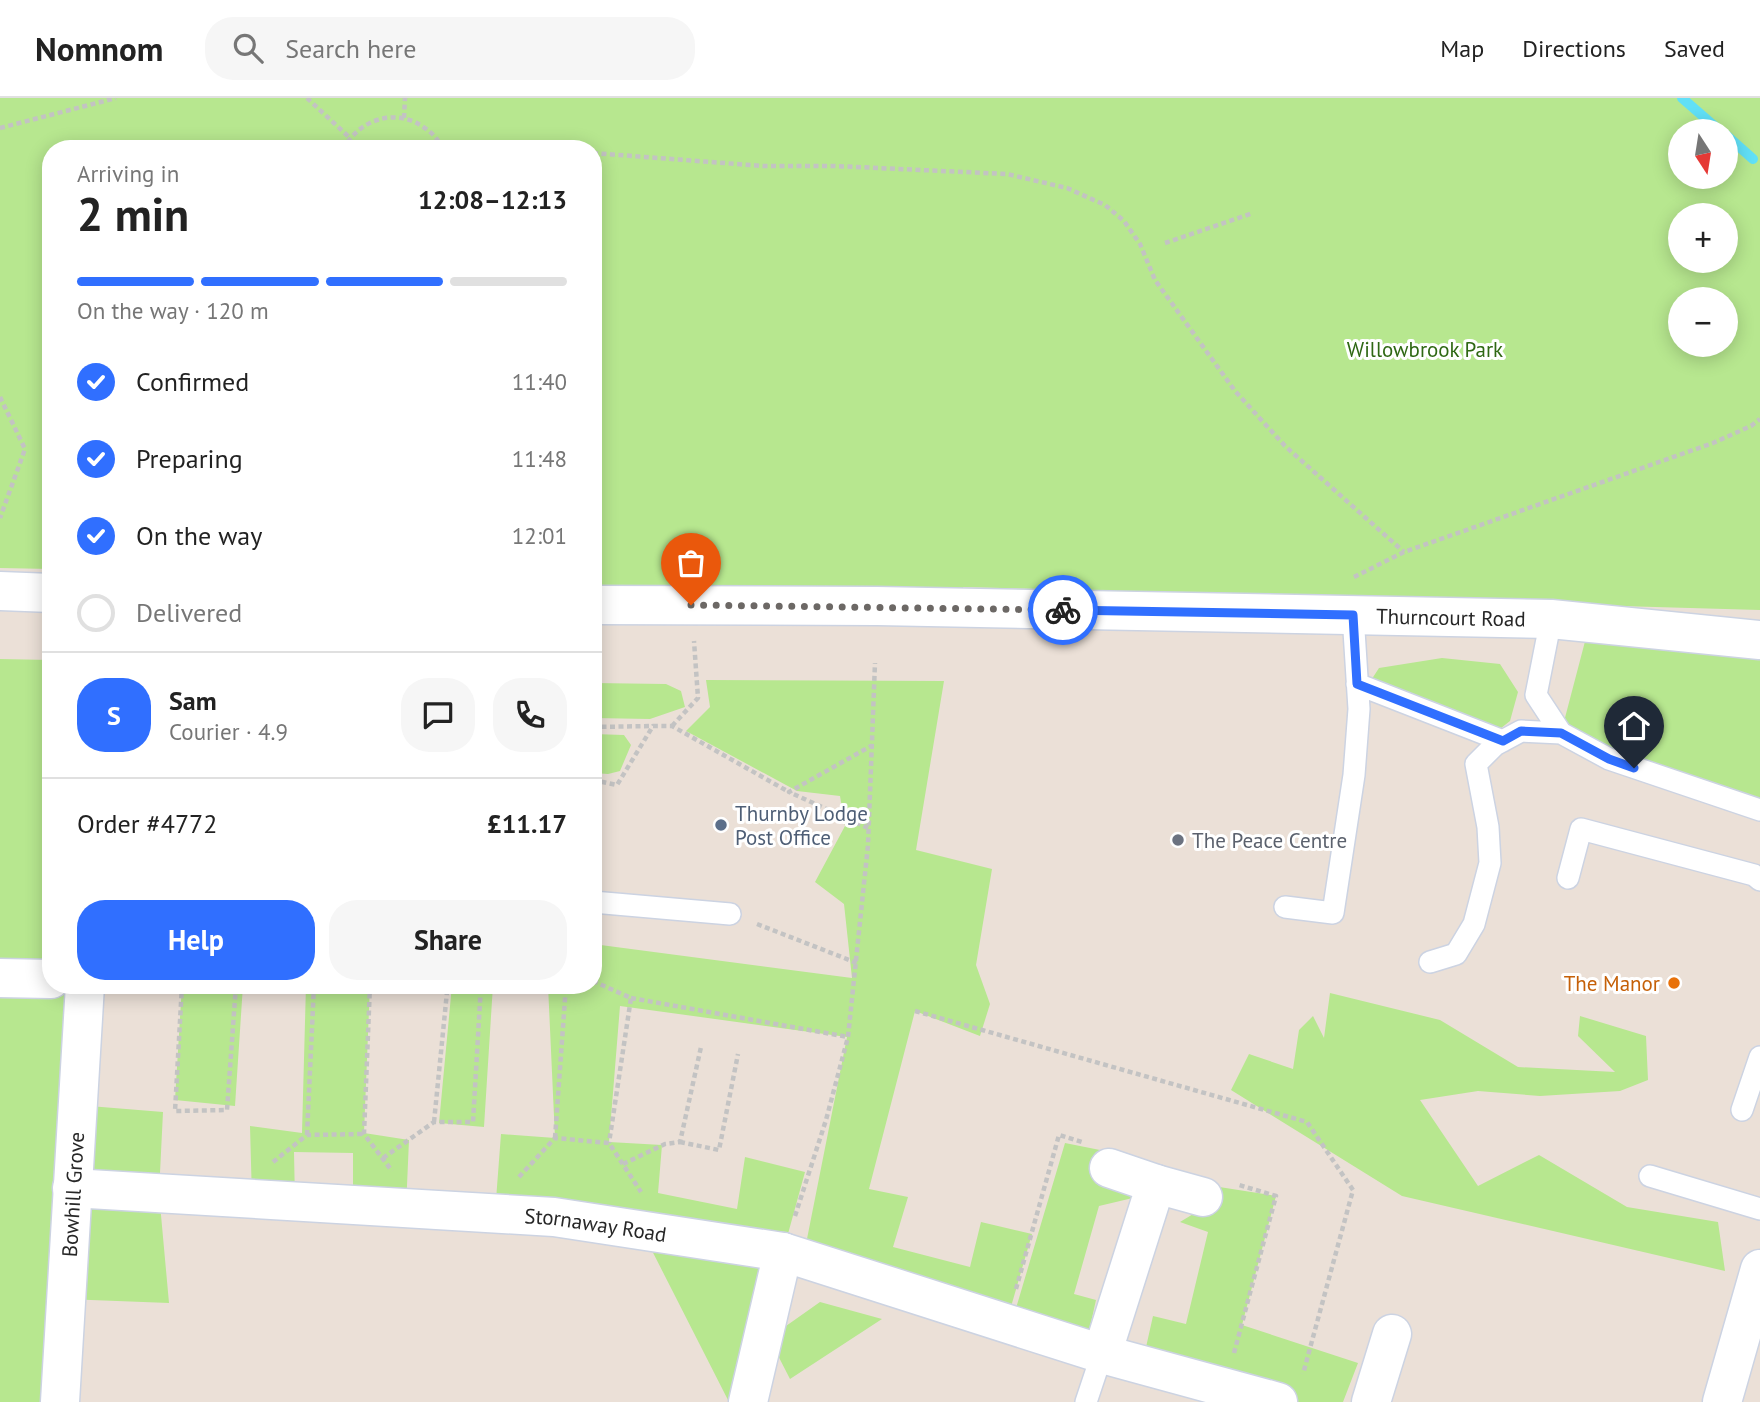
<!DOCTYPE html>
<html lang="en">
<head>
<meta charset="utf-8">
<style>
  body { margin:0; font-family:"PT Sans",sans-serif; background:#f6f6f6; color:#222; height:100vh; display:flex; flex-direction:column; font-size:26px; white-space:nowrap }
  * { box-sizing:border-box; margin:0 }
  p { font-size:23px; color:#767676 }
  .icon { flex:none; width:38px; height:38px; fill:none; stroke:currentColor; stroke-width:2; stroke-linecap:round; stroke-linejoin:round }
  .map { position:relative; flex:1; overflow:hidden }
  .drawer { position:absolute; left:42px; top:42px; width:560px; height:854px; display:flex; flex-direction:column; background:#fff; border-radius:28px; box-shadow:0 4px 18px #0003 }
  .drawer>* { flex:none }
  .needle { width:46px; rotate:168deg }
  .buttons { position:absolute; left:1668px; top:21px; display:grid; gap:14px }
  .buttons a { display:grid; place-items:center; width:70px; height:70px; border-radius:50%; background:#fff; box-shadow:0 4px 18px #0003; font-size:35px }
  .pin { position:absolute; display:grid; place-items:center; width:60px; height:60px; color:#fff; margin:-72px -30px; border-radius:50% 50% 50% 0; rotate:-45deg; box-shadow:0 0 7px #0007 }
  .pin .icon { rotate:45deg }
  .courier { position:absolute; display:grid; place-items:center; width:70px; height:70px; margin:-35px; border:5px solid #306fff; border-radius:50%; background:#fff; color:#222; box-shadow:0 2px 9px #0007 }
  .headline em { font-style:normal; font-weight:600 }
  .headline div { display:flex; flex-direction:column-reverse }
  .headline { display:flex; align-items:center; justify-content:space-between; height:119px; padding:0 35px }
  h1 { font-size:46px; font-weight:600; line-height:52px }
  .bar { display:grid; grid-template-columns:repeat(4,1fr); gap:10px 7px; align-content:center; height:84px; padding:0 35px }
  .bar i { height:9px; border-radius:5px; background:#e0e0e0 }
  .bar .active { background:#306fff }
  .bar p { grid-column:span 4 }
  .line { display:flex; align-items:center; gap:18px; padding:0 35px; border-top:2px solid #e0e0e0 }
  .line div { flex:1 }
  .round { display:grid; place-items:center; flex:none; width:74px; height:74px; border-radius:28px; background:#f6f6f6 }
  ol { padding:0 35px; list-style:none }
  li { display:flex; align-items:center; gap:21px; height:77px }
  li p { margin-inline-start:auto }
  li .icon { padding:7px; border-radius:50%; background:#306fff; color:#fff; stroke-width:4 }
  li:last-child { color:#767676 }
  li i { width:38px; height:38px; border:4px solid #e0e0e0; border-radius:50% }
  .cta { display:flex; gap:14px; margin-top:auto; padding:14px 35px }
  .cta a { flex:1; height:80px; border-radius:28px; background:#306fff; color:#fff; font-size:28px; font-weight:600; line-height:80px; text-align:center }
  .cta a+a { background:#f6f6f6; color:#222 }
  header { display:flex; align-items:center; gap:42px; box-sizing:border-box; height:98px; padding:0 35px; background:#fff; border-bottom:2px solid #e0e0e0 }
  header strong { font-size:33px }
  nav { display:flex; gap:38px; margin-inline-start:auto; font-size:24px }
  .search { width:490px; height:63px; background:#f6f6f6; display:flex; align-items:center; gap:18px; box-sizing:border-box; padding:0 24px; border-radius:28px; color:#767676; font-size:26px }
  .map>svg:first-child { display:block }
  .green { fill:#b7e78f; fill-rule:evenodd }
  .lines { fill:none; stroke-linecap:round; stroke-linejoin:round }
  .stream { stroke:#61e0f7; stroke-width:10 }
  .lane-casing { stroke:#ccd3e2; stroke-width:24 }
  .street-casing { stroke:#ccd3e2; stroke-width:41 }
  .path { stroke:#c3c3c3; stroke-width:4.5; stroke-dasharray:5 3.5; stroke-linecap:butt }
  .lane { stroke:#fff; stroke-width:21 }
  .street { stroke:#fff; stroke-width:38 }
  .done { stroke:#6c6865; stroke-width:7; stroke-dasharray:0 12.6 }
  .route { stroke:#306fff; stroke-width:9 }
  .service-dot { fill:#5c6f8a; stroke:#fff; stroke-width:2.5 }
  .worship-dot { fill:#6b7280; stroke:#fff; stroke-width:2.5 }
  .food-dot { fill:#e8710a; stroke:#fff; stroke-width:2.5 }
  .labels { text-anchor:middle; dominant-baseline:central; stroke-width:6; stroke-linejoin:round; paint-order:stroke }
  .park-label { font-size:21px; fill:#2f6814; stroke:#fff }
  .street-label { font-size:21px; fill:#272727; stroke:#fff }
  .service-label { font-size:21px; fill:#4e5e75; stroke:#fff; text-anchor:start }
  .worship-label { font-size:21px; fill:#5b616d; stroke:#fff; text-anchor:start }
  .food-label { font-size:21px; fill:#c56008; stroke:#fff; text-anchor:end }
</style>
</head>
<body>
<header>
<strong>Nomnom</strong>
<div class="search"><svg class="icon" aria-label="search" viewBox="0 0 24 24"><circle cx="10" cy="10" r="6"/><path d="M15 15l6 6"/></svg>Search here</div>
<nav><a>Map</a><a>Directions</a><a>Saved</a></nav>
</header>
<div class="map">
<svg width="1760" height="1304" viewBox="0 0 1760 1304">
  <rect width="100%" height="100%" fill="#ebe0d7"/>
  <path class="green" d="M 0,0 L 1760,0 L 1760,512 L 963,489 L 965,498 L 593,496 L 593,51 L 51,51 L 51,471 L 0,470 ZM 1680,33 L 1726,33 L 1726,79 L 1680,79 ZM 1680,117 L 1726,117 L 1726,163 L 1680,163 ZM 1680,201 L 1726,201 L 1726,247 L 1680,247 Z
    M 1588,532 L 1760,550 L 1760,712 L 1561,635 Z
    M 1442,560 L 1500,566 L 1518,594 L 1510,623 L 1491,638 L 1366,590 L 1379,570 Z
    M 0,561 L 51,562 L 51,887 L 85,887 L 77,1007 L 163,1014 L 159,1095 L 169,1205 L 65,1201 L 59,1304 L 0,1304 Z
    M 706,582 L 944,583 L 916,752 L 992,771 L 976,867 L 990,906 L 980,938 L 915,913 L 869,1091 L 908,1099 L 893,1149 L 970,1169 L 981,1124 L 1032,1136 L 1006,1226 L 804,1156 L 847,939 L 620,908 L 609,1044 L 662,1047 L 658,1095 L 737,1111 L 745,1059 L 805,1074 L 783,1154 L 748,1304 L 729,1304 L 643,1135 L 495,1115 L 501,1036 L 555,1040 L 548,887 L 593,887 L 593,846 L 852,880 L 844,806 L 815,784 L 845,728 L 840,698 L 797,693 L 686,633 L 710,609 Z
    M 593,585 L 666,586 L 681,593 L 685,609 L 650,621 L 593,620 Z
    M 593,636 L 624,637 L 631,647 L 620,673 L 608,676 L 593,675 Z
    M 182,887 L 243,887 L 235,1008 L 175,1002 Z
    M 306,887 L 370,887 L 364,1035 L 409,1042 L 406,1110 L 353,1107 L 353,1055 L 294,1054 L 295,1104 L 252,1101 L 250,1028 L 302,1035 Z
    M 452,887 L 493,887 L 484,1029 L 439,1025 Z
    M 1330,895 L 1440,922 L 1518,969 L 1615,974 L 1578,938 L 1580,918 L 1646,938 L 1648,982 L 1620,993 L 1540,998 L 1478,993 L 1420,1002 L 1478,1088 L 1539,1057 L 1627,1109 L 1718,1124 L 1725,1173 L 1402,1098 L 1231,992 L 1249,956 L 1293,971 L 1299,932 L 1313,918 L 1324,940 Z
    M 1065,1045 L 1105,1053 L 1137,1099 L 1099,1108 L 1074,1196 L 1096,1202 L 1085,1251 L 1011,1227 Z
    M 1213,1088 L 1276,1098 L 1242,1227 L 1358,1265 L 1343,1304 L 1279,1304 L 1142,1267 L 1153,1218 L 1186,1226 L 1208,1134 L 1180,1124 L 1213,1104 Z
    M 820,1204 L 882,1221 L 790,1281 L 769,1240 Z"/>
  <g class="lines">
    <path class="stream" d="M 1682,0 L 1720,33
      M 1726,37 L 1753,61"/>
    <g class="lane-casing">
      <path id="lane" d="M 1551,521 L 1536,597 L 1561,635 L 1609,661 L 1760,712
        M 1357,586 L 1503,643
        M 1568,780 L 1581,731 L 1754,777 L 1760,782
        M 593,804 L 730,816
        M 1285,809 L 1333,815 L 1354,677 L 1359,611 L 1353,517
        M 1430,864 L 1456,856 L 1474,826 L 1490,765 L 1488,729 L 1476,666 L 1495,647 L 1521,633 L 1561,635
        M 1742,1012 L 1760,959
        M 1650,1078 L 1760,1111
        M 1086,1304 L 1102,1256"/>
    </g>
    <g class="street-casing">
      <g id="street">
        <path d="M 0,493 L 51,495"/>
        <path id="s1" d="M 593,507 L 877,508 L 1551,521 L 1760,542"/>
        <path d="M 0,880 L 51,881"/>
        <path d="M 1156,1086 L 1203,1099"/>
        <path id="s2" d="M 72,1090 L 554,1119 L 783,1154 L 1102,1256 L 1278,1304"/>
        <path d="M 1102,1256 L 1156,1086 L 1109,1070"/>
        <path id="s3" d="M 60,1304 L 85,887"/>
        <path d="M 748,1304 L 783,1154"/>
        <path d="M 1371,1304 L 1392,1236"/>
        <path d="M 1722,1304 L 1760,1171"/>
      </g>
    </g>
    <path class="path" d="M 307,0 L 350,40
      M 404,20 L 405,0
      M 0,30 L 116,0
      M 343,51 C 358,25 386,12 415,24 C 426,30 438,38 442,51
      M 548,51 L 563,51
      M 593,55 L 763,68 L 835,68 L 1007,76 L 1067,90 L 1105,107 L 1124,123 L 1140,146 L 1155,182 L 1235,293 L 1285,348 L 1404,454
      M 1165,145 L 1253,115
      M 0,299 L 25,351 L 0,420
      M 1354,479 L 1404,454 L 1713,345 L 1751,328 L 1760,321
      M 672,628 L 698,600 L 694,543
      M 593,629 L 652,628
      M 593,682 L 617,687 L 653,628 L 672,628 L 789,694
      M 868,730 L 789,694 L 871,648
      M 757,826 L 857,865
      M 593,883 L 631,900 L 609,1045
      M 182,887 L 175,1013 L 227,1012 L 236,887
      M 370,887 L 364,1036 L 392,1073
      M 631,900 L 848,939
      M 915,913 L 1307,1024 L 1353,1092 L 1303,1276
      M 434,1024 L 447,894
      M 307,1037 L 314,887
      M 555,1040 L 566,887
      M 680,1044 L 719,1052 L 738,956
      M 383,1060 L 434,1024 L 473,1024 L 481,887
      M 273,1064 L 307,1037 L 364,1036
      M 623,1066 L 665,1046 L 680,1044 L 701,949
      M 519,1079 L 555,1040 L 609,1045 L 641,1094
      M 795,1118 L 826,1022 L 848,939 L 868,747 L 875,565
      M 1016,1191 L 1059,1037 L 1082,1044
      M 1234,1255 L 1276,1098 L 1239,1087"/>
    <use href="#lane" class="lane"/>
    <use href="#street" class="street"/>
  </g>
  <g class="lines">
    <path class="done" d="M 691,507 L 1063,512"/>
    <path class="route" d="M 1063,512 L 1353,517 L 1357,586 L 1503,643 L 1521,633 L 1561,635 L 1609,661 L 1634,670"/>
  </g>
  <circle class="service-dot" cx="721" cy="727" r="7"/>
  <circle class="worship-dot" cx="1178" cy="742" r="7"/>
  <circle class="food-dot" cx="1674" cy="885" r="7"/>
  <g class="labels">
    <g class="park-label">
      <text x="1425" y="251">Willowbrook Park</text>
    </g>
    <g class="street-label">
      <text stroke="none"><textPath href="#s1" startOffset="858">Thurncourt Road</textPath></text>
      <text stroke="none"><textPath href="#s3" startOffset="208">Bowhill Grove</textPath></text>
      <text stroke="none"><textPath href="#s2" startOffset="525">Stornaway Road</textPath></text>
    </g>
    <g class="service-label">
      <text x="735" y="715">Thurnby Lodge<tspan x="735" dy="24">Post Office</tspan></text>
    </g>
    <g class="worship-label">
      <text x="1192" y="742">The Peace Centre</text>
    </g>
    <g class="food-label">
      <text x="1660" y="885">The Manor</text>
    </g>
  </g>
</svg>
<div class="buttons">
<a><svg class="needle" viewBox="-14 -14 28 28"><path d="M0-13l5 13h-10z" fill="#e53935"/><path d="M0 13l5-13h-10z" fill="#767676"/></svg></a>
<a>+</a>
<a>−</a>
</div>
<div class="pin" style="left:691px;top:507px;background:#ea580c"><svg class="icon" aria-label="bag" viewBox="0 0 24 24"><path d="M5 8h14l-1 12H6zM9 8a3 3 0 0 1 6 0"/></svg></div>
<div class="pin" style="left:1634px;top:670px;background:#1f2937"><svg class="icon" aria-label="home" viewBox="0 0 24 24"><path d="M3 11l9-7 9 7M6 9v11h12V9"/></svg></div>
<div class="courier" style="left:1063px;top:512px"><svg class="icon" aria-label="bike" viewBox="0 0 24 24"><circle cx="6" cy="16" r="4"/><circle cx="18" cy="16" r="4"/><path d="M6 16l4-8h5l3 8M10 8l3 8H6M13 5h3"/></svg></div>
<section class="drawer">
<div class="headline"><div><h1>2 min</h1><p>Arriving in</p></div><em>12:08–12:13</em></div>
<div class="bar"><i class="active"></i><i class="active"></i><i class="active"></i><i></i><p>On the way · 120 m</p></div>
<ol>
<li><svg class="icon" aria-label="check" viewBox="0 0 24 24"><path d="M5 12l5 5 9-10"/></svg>Confirmed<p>11:40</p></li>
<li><svg class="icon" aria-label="check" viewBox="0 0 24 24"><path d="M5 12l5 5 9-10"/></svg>Preparing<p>11:48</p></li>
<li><svg class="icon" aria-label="check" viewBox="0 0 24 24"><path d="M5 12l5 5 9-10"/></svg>On the way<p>12:01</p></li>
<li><i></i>Delivered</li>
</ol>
<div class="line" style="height:126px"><b class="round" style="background:#306fff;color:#fff">S</b><div><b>Sam</b><p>Courier · 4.9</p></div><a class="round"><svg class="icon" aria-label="chat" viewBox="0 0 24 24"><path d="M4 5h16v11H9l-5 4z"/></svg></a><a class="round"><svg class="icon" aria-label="phone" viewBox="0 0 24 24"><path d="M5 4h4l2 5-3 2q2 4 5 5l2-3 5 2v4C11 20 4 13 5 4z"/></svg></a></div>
<div class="line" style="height:91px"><div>Order #4772</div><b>£11.17</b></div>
<div class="cta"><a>Help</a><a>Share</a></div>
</section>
</div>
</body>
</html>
